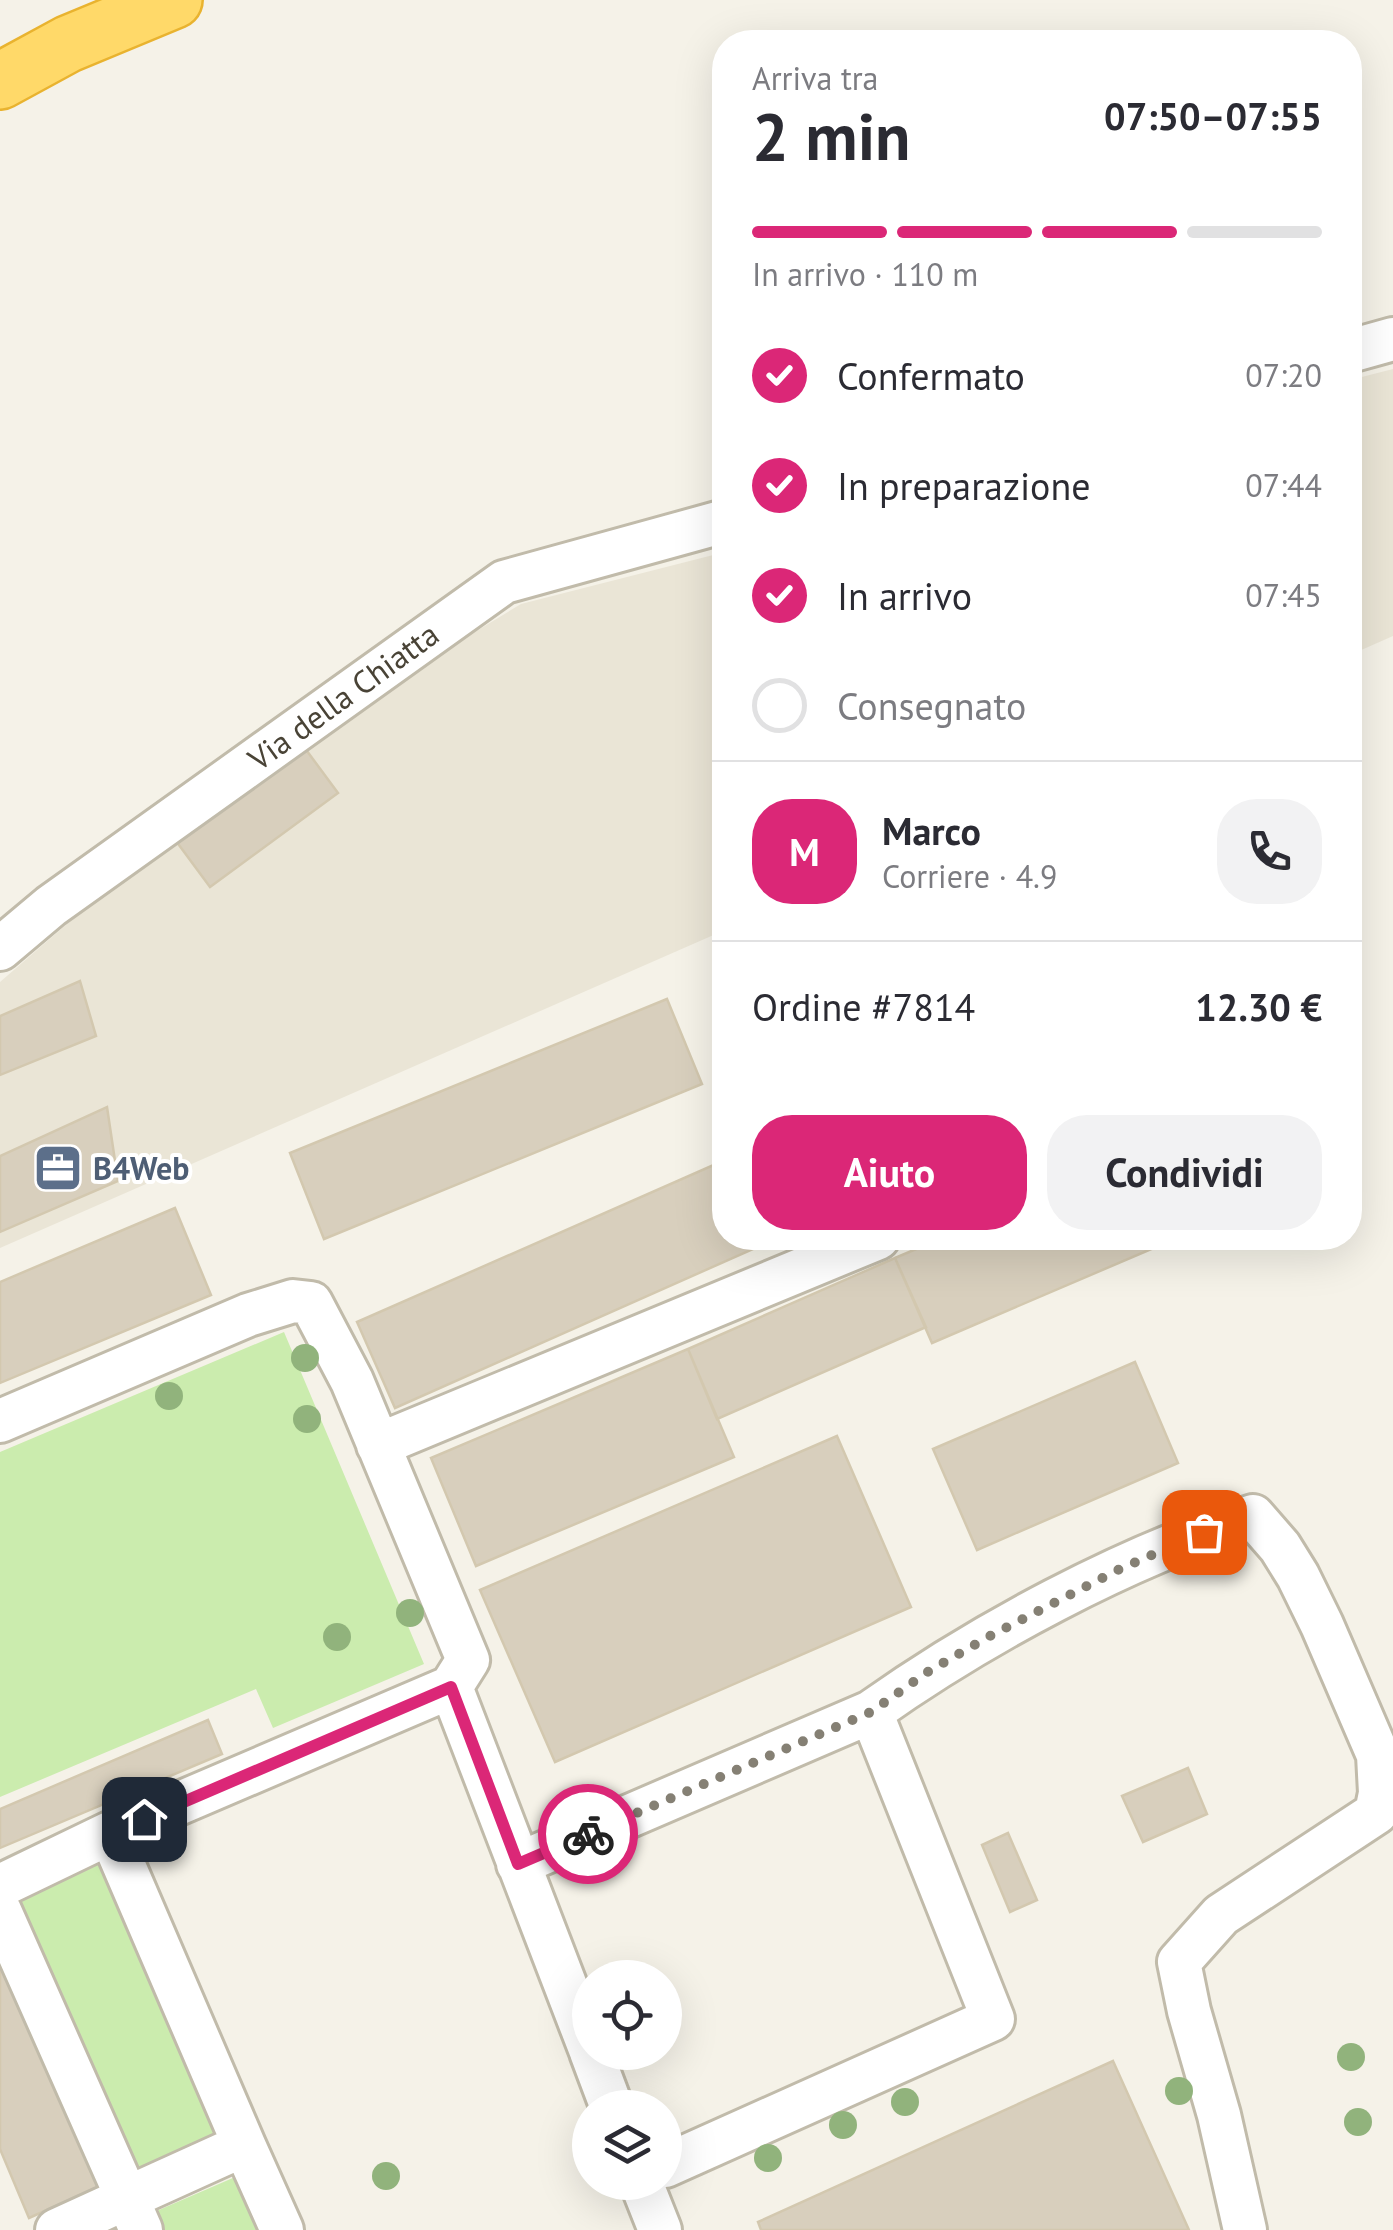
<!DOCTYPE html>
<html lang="it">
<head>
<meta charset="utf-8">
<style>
  body { margin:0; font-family:"PT Sans",sans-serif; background:#f2f2f3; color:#2b2b33; height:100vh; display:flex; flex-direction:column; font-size:38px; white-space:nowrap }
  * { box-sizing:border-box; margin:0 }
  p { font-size:32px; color:#7c7c81 }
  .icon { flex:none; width:55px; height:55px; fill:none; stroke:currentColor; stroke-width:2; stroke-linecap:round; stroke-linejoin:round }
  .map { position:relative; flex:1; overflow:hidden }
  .drawer { position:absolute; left:712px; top:30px; width:650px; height:1220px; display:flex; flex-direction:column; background:#fff; border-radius:40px; box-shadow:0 10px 40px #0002 }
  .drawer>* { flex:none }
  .buttons { position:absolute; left:572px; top:1960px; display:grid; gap:20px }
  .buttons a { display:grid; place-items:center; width:110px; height:110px; border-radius:50%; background:#fff; box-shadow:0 10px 40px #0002; font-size:50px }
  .pin { position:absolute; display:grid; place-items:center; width:85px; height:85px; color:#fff; margin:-42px; border-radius:20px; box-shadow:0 5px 15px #0006 }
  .courier { position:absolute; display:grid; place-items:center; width:100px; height:100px; margin:-50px; border:8px solid #db2777; border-radius:50%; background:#fff; color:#222; box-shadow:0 2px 12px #0007 }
  .head em { font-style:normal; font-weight:600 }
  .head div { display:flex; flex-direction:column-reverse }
  .head { display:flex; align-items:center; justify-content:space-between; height:170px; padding:0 40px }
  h1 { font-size:65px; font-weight:600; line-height:75px }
  .bar { display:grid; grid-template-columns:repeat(4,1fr); gap:15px 10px; align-content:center; height:120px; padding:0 40px }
  .bar i { height:12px; border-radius:8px; background:#e1e1e2 }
  .bar .on { background:#db2777 }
  .bar p { grid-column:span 4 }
  .line { display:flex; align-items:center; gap:25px; padding:0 40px; border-top:2px solid #e1e1e2 }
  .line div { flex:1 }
  .round { display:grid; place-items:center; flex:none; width:105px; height:105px; border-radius:40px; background:#f2f2f3 }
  ol { padding:0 40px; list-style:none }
  li { display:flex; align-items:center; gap:30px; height:110px }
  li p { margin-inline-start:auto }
  li .icon { padding:10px; border-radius:50%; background:#db2777; color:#fff; stroke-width:4 }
  li:last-child { color:#7c7c81 }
  li i { width:55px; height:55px; border:5px solid #e1e1e2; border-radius:50% }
  .button { display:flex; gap:20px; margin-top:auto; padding:20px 40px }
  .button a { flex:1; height:115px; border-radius:40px; background:#db2777; color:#fff; font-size:40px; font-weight:600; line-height:115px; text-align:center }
  .button a+a { background:#f2f2f3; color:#2b2b33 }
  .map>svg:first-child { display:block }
  .residential { fill:#eae5d6 }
  .green { fill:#cbecae }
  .building { fill:#d8cfbd; stroke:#d3c8af; stroke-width:2.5 }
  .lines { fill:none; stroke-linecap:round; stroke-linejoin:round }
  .minor-casing { stroke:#c1bbaa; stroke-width:48 }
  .highway-casing { stroke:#e9b32f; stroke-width:60 }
  .minor { stroke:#fff; stroke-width:42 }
  .highway { stroke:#ffd969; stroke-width:55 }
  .tree { fill:#91b37c }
  .done { stroke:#858074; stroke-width:10; stroke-dasharray:0 18 }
  .route { stroke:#db2777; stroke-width:12 }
  .labels { text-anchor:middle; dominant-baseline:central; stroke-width:8; stroke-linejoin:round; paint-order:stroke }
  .street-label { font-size:32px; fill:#494336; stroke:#fff }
  .service-label { font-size:32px; font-weight:bold; fill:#4e5e75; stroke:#fff; text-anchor:start }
</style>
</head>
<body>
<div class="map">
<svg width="1393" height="2230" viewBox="0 0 1393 2230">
  <rect width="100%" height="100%" fill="#f5f2e8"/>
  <path class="residential" d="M 1393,369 L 1393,636 L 1350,655 L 1350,380 Z
    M 725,552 L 725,930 L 0,1248 L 0,982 L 120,878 L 425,662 L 521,604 Z"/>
  <path class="green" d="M 284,1332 L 424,1664 L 273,1728 L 256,1689 L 0,1797 L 0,1452 Z
    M 103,1861 L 223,2132 L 136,2171 L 16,1900 Z
    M 242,2174 L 266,2230 L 159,2230 L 152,2213 Z"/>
  <path class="building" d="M 304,747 L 338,793 L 210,887 L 176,841 Z
    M 80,981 L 96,1036 L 0,1075 L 0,1016 Z
    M 667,999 L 702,1084 L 324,1239 L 290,1153 Z
    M 107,1107 L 118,1181 L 0,1232 L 0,1156 Z
    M 725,1160 L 725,1238 L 770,1238 L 771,1241 L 395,1408 L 357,1322 Z
    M 175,1208 L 211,1295 L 0,1383 L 0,1282 Z
    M 942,1238 L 1177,1238 L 932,1343 L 895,1258 Z
    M 895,1258 L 926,1327 L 717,1419 L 688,1349 Z
    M 688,1349 L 734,1457 L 476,1566 L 431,1458 Z
    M 1135,1362 L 1178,1463 L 977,1550 L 933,1449 Z
    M 837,1436 L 911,1607 L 555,1762 L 480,1590 Z
    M 208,1720 L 222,1754 L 0,1848 L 0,1809 Z
    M 1188,1768 L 1207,1814 L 1143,1842 L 1122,1796 Z
    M 1008,1833 L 1037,1900 L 1010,1912 L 982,1845 Z
    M 0,1958 L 98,2187 L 29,2218 L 0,2149 Z
    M 1113,2061 L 1189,2230 L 761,2230 L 758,2222 Z"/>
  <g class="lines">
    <g class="minor-casing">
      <path id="minor" d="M 1350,351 L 1393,339
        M 0,949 L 51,906 L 504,582 L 725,521
        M 0,1421 L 248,1315 L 293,1301 L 311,1303 L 352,1381 L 468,1660 L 451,1687
        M 378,1445 L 878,1238
        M 871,1712 C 981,1634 1124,1557 1253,1516 L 1280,1547 L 1298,1576 L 1322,1625 L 1378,1755 L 1380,1793 L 1376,1813 L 1221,1915 L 1179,1962 L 1189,2011 L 1219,2115 L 1245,2230
        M 110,1833 L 451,1687 L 590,2049
        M 518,1864 L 871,1712 L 993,2019 L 665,2166
        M 0,1886 L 110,1833 L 244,2145 L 127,2198 L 0,1911
        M 591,2052 L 612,2108
        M 244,2145 L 282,2230
        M 641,2182 L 660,2230
        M 57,2230 L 127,2198 L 141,2230"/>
    </g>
    <g class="highway-casing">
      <path id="highway" d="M 0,81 L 68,44 L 174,0"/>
    </g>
    <use href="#minor" class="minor"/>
    <use href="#highway" class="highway"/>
  </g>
  <g class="tree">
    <circle cx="305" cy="1358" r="14"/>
    <circle cx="169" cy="1396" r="14"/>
    <circle cx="307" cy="1419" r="14"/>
    <circle cx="410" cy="1613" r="14"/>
    <circle cx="337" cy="1637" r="14"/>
    <circle cx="1351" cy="2057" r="14"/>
    <circle cx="1179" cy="2091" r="14"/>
    <circle cx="905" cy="2102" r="14"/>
    <circle cx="1358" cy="2122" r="14"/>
    <circle cx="843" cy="2125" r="14"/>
    <circle cx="768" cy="2158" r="14"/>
    <circle cx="386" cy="2176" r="14"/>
  </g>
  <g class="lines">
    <path class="done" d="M 588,1834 L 871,1712 L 929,1671 L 990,1636 L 1120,1569 L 1204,1532"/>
    <path class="route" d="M 144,1819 L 451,1687 L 518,1864 L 588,1834"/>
  </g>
  <defs>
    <g id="office-square" transform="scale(2.5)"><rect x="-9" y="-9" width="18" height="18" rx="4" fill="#5c6f8a" stroke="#fff"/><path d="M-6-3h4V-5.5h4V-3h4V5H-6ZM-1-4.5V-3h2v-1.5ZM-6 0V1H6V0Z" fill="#fff"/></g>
  </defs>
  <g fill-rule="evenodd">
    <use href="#office-square" x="58" y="1168"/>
  </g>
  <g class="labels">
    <g class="street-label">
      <text transform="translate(343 696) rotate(-36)">Via della Chiatta</text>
    </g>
    <g class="service-label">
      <text x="93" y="1168">B4Web</text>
    </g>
  </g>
</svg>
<div class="buttons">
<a><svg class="icon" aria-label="locate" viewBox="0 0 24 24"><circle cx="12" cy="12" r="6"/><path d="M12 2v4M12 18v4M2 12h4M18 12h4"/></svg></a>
<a><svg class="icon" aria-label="layers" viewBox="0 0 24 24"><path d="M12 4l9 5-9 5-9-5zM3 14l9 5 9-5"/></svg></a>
</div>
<div class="pin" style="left:1204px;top:1532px;background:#ea580c"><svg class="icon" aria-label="bag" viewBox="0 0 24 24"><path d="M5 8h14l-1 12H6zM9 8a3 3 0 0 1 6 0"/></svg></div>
<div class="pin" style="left:144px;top:1819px;background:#1f2937"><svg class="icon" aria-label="home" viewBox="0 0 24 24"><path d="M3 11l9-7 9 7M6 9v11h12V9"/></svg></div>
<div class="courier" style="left:588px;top:1834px"><svg class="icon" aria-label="bike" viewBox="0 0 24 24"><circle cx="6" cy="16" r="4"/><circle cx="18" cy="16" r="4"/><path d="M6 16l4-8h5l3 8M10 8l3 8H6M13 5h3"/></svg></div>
<section class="drawer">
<div class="head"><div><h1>2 min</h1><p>Arriva tra</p></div><em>07:50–07:55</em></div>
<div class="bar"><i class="on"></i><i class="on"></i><i class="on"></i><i></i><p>In arrivo · 110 m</p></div>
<ol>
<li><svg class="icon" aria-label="check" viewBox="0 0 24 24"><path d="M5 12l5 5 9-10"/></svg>Confermato<p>07:20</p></li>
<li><svg class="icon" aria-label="check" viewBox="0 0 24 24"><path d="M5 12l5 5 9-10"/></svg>In preparazione<p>07:44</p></li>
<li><svg class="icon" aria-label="check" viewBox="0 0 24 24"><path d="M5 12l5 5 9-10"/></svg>In arrivo<p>07:45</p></li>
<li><i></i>Consegnato</li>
</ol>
<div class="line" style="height:180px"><b class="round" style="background:#db2777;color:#fff">M</b><div><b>Marco</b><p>Corriere · 4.9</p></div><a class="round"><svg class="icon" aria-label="phone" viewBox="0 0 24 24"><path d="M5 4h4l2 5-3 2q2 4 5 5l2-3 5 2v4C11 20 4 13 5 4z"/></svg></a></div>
<div class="line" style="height:130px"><div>Ordine #7814</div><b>12.30 €</b></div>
<div class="button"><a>Aiuto</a><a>Condividi</a></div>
</section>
</div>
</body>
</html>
